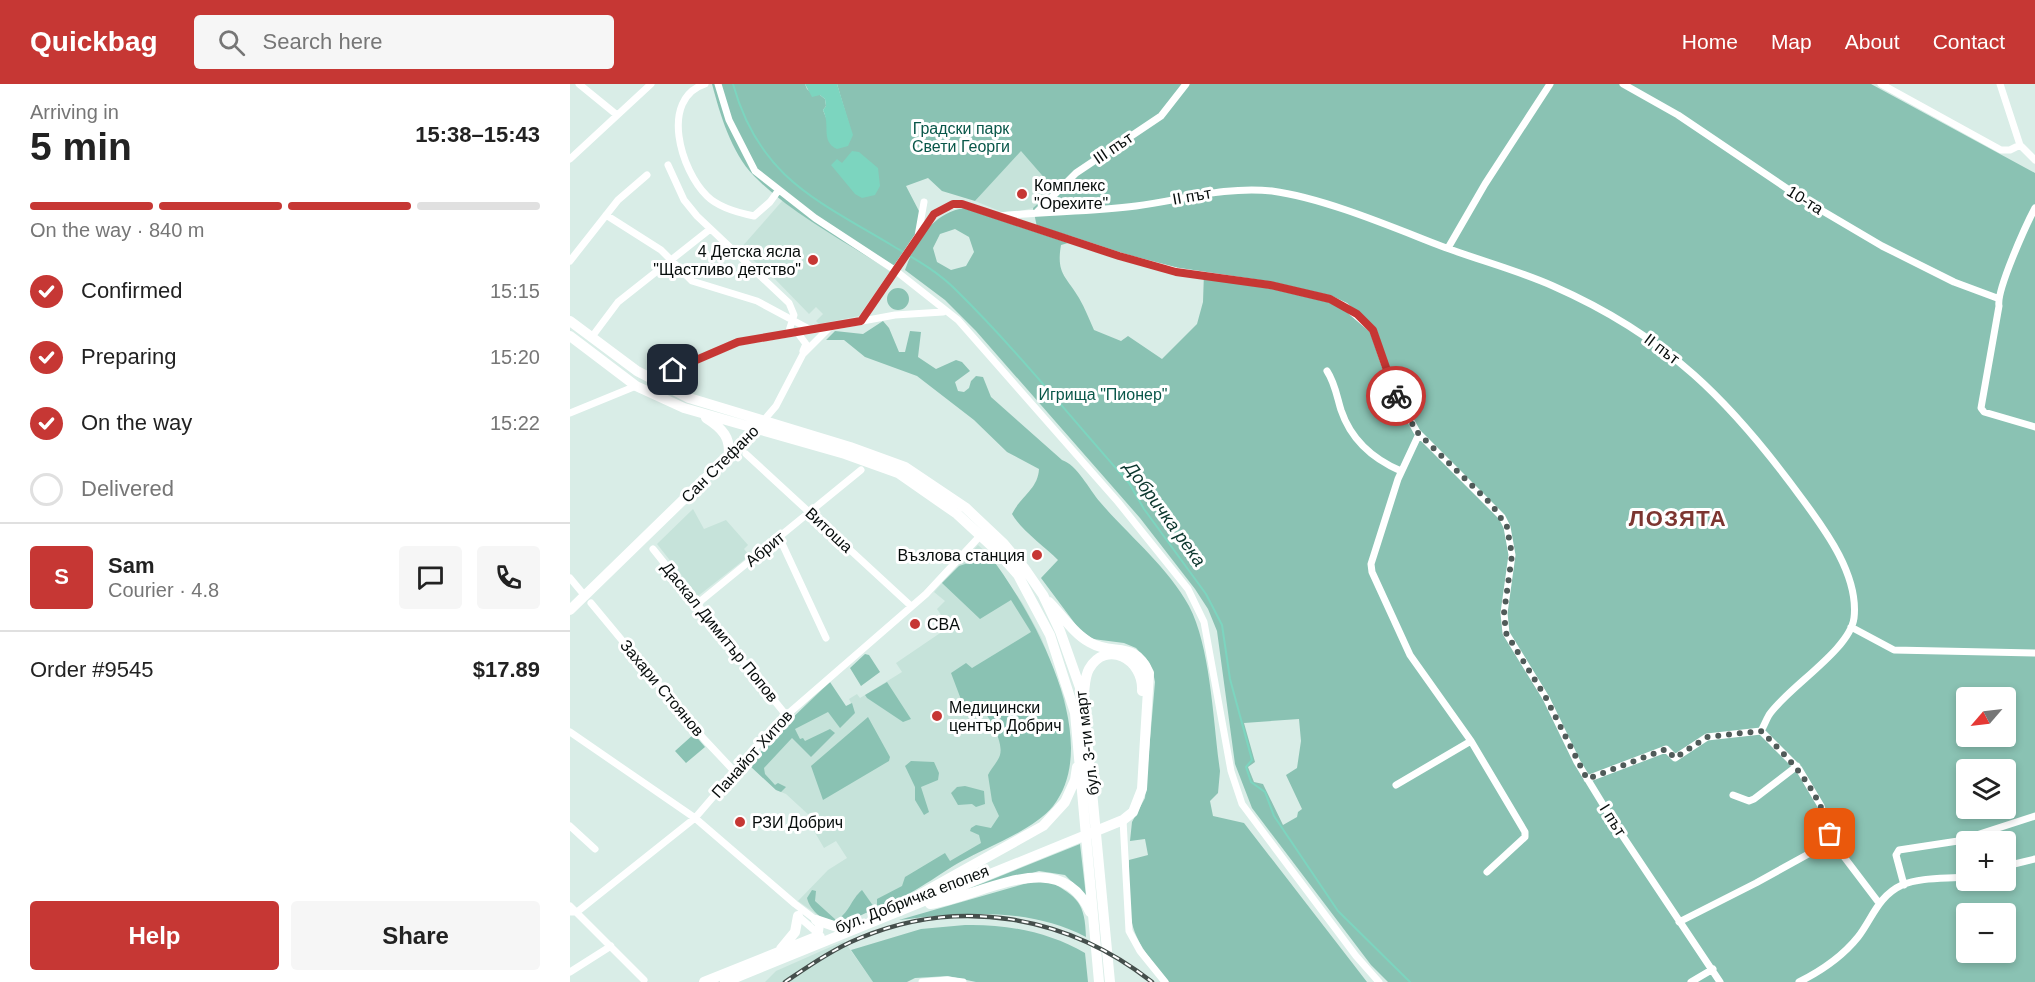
<!DOCTYPE html>
<html lang="en">
<head>
<meta charset="utf-8">
<style>
  body { margin:0; font-family:Helvetica,sans-serif; background:#f6f6f6; color:#222; height:100vh; display:flex; flex-direction:column; font-size:22px; white-space:nowrap }
  * { box-sizing:border-box; margin:0 }
  p { font-size:20px; color:#767676 }
  .icon { flex:none; width:33px; height:33px; fill:none; stroke:currentColor; stroke-width:2; stroke-linecap:round; stroke-linejoin:round }
  .map { position:relative; flex:1; overflow:hidden }
  .details { display:flex; flex-direction:column; background:#fff; width:570px }
  .details>* { flex:none }
  .needle { width:39px; rotate:242deg }
  .tools { position:absolute; left:1386px; top:603px; display:grid; gap:12px }
  .tools a { display:grid; place-items:center; width:60px; height:60px; border-radius:6px; background:#fff; box-shadow:0 3px 9px #0003; font-size:30px }
  .pin { position:absolute; display:grid; place-items:center; width:51px; height:51px; color:#fff; margin:-26px; border-radius:12px; box-shadow:0 3px 9px #0006 }
  .courier { position:absolute; display:grid; place-items:center; width:60px; height:60px; margin:-30px; border:4px solid #c63734; border-radius:50%; background:#fff; color:#222; box-shadow:0 2px 8px #0007 }
  .headline em { font-style:normal; font-weight:600 }
  .headline div { display:flex; flex-direction:column-reverse }
  .headline { display:flex; align-items:center; justify-content:space-between; height:102px; padding:0 30px }
  h1 { font-size:39px; font-weight:600; line-height:45px }
  .bar { display:grid; grid-template-columns:repeat(4,1fr); gap:9px 6px; align-content:center; height:72px; padding:0 30px }
  .bar i { height:8px; border-radius:4px; background:#e0e0e0 }
  .bar .on { background:#c63734 }
  .bar p { grid-column:span 4 }
  .line { display:flex; align-items:center; gap:15px; padding:0 30px; border-top:2px solid #e0e0e0 }
  .line div { flex:1 }
  .round { display:grid; place-items:center; flex:none; width:63px; height:63px; border-radius:6px; background:#f6f6f6 }
  ol { padding:0 30px; list-style:none }
  li { display:flex; align-items:center; gap:18px; height:66px }
  li p { margin-inline-start:auto }
  li .icon { padding:6px; border-radius:50%; background:#c63734; color:#fff; stroke-width:4 }
  li:last-child { color:#767676 }
  li i { width:33px; height:33px; border:3px solid #e0e0e0; border-radius:50% }
  .primary-button { display:flex; gap:12px; margin-top:auto; padding:12px 30px }
  .primary-button a { flex:1; height:69px; border-radius:6px; background:#c63734; color:#fff; font-size:24px; font-weight:600; line-height:69px; text-align:center }
  .primary-button a+a { background:#f6f6f6; color:#222 }
  header { display:flex; align-items:center; gap:36px; box-sizing:border-box; height:84px; padding:0 30px; background:#c63734; color:#fff }
  header strong { font-size:28px }
  nav { display:flex; gap:33px; margin-inline-start:auto; font-size:21px }
  .search { width:420px; height:54px; background:#f6f6f6; display:flex; align-items:center; gap:15px; box-sizing:border-box; padding:0 21px; border-radius:6px; color:#767676; font-size:22px }
  main { display:flex; flex:1; min-height:0 }
  .map>svg:first-child { display:block }
  .built { fill:#c6e3da }
  .green { fill:#8ac2b3; fill-rule:evenodd }
  .water { fill:#7cd5bf }
  .lines { fill:none; stroke-linecap:round; stroke-linejoin:round }
  .stream { stroke:#7cd5bf; stroke-width:2 }
  .street { stroke:#fff; stroke-width:7 }
  .secondary { stroke:#fff; stroke-width:10 }
  .rail-casing { stroke:#454f4c; stroke-width:4.5 }
  .rail { stroke:#fff; stroke-width:2; stroke-dasharray:7; stroke-linecap:butt }
  .done { stroke:#505b59; stroke-width:6; stroke-dasharray:0 10.8 }
  .route { stroke:#c63734; stroke-width:8 }
  .poi-dot { fill:#c63734; stroke:#fff; stroke-width:2 }
  .labels { text-anchor:middle; dominant-baseline:central; stroke-width:6; stroke-linejoin:round; paint-order:stroke }
  .park-label { font-size:16px; fill:#095749; stroke:#fff }
  .street-label { font-size:16px; fill:#070d0c; stroke:#fff }
  .poi-label { font-size:16px; fill:#070d0c; stroke:#fff; text-anchor:start }
  .water-label { font-size:18px; font-style:italic; fill:#0c372e; stroke:#fff }
  .district-label { font-size:22px; font-weight:bold; letter-spacing:1.5px; fill:#7d3631; stroke:#fff }
</style>
</head>
<body>
<header>
<strong>Quickbag</strong>
<div class="search"><svg class="icon" aria-label="search" viewBox="0 0 24 24"><circle cx="10" cy="10" r="6"/><path d="M15 15l6 6"/></svg>Search here</div>
<nav><a>Home</a><a>Map</a><a>About</a><a>Contact</a></nav>
</header>
<main>
<section class="details">
<div class="headline"><div><h1>5 min</h1><p>Arriving in</p></div><em>15:38–15:43</em></div>
<div class="bar"><i class="on"></i><i class="on"></i><i class="on"></i><i></i><p>On the way · 840 m</p></div>
<ol>
<li><svg class="icon" aria-label="check" viewBox="0 0 24 24"><path d="M5 12l5 5 9-10"/></svg>Confirmed<p>15:15</p></li>
<li><svg class="icon" aria-label="check" viewBox="0 0 24 24"><path d="M5 12l5 5 9-10"/></svg>Preparing<p>15:20</p></li>
<li><svg class="icon" aria-label="check" viewBox="0 0 24 24"><path d="M5 12l5 5 9-10"/></svg>On the way<p>15:22</p></li>
<li><i></i>Delivered</li>
</ol>
<div class="line" style="height:108px"><b class="round" style="background:#c63734;color:#fff">S</b><div><b>Sam</b><p>Courier · 4.8</p></div><a class="round"><svg class="icon" aria-label="chat" viewBox="0 0 24 24"><path d="M4 5h16v11H9l-5 4z"/></svg></a><a class="round"><svg class="icon" aria-label="phone" viewBox="0 0 24 24"><path d="M5 4h4l2 5-3 2q2 4 5 5l2-3 5 2v4C11 20 4 13 5 4z"/></svg></a></div>
<div class="line" style="height:78px"><div>Order #9545</div><b>$17.89</b></div>
<div class="primary-button"><a>Help</a><a>Share</a></div>
</section>
<div class="map">
<svg width="1465" height="898" viewBox="0 0 1465 898">
  <rect width="100%" height="100%" fill="#d9ede7"/>
  <path class="built" d="M 451,66 L 484,105 L 463,124 L 437,130 L 405,117 Z
    M 213,116 L 320,187 L 289,232 L 249,240 L 246,237 L 253,230 L 246,223 L 239,230 L 202,192 L 170,165 Z
    M 123,425 L 134,445 L 156,436 L 178,461 L 174,465 L 179,471 L 184,468 L 128,512 L 87,460 Z
    M 408,461 L 420,472 L 453,520 L 471,553 L 495,615 L 500,672 L 493,706 L 483,723 L 469,735 L 363,793 L 320,820 L 269,839 L 249,832 L 228,817 L 258,786 L 277,774 L 266,757 L 254,764 L 237,735 L 241,733 L 216,710 L 206,706 L 179,681 L 252,603 L 277,623 L 281,619 L 279,615 L 287,610 L 290,614 L 332,588 L 326,579 L 379,543 L 367,525 L 375,517 L 364,508 Z
    M 274,857 L 303,898 L 195,898 L 206,887 Z"/>
  <path class="green" d="M 142,0 L 235,0 L 237,5 L 244,11 L 250,11 L 255,15 L 256,22 L 253,26 L 257,36 L 258,48 L 280,44 L 267,0 L 1301,0 L 1465,89 L 1465,898 L 818,898 L 801,881 L 682,724 L 665,680 L 647,547 L 638,525 L 625,505 L 570,434 L 406,247 L 375,216 L 335,186 C 345,157 363,129 394,124 L 498,159 L 491,161 C 486,190 496,192 509,214 C 515,224 519,235 524,246 L 551,257 L 558,252 L 592,275 L 627,240 L 633,218 L 634,188 C 576,182 524,156 467,143 L 463,124 L 484,105 L 451,67 L 405,117 L 372,107 L 358,94 L 336,102 L 350,129 L 345,152 L 320,187 C 276,158 220,129 184,92 C 161,68 150,30 142,0 ZM 385,145 L 399,153 L 404,168 L 396,182 L 381,186 L 367,178 L 363,164 L 370,150 ZM 1396,614 L 1436,614 L 1436,652 L 1396,652 ZM 729,635 L 731,657 L 727,684 L 716,691 L 732,725 L 728,728 L 727,733 L 713,741 L 693,700 L 684,698 L 678,683 L 685,678 L 674,639 ZM 1396,686 L 1436,686 L 1436,724 L 1396,724 ZM 1396,758 L 1436,758 L 1436,796 L 1396,796 ZM 1396,830 L 1436,830 L 1436,868 L 1396,868 Z
    M317 215a11 11 0 1 1 22 0a11 11 0 1 1-22 0Z
    M 313,237 L 319,244 L 329,268 L 335,268 L 340,247 L 351,248 L 348,273 L 366,285 L 386,276 L 392,278 L 400,287 L 385,298 L 388,307 L 394,308 L 399,304 L 401,297 L 406,292 L 413,293 L 421,313 L 492,376 C 507,381 519,405 530,418 C 559,452 597,482 619,522 C 641,564 643,638 650,687 L 648,709 L 640,717 L 643,732 L 674,739 L 797,898 L 599,898 C 556,847 559,841 559,776 L 578,771 L 575,755 L 560,757 L 562,738 L 575,714 L 585,598 L 583,588 L 579,578 L 566,564 L 554,559 L 523,555 L 509,545 L 471,494 L 488,476 C 474,462 451,446 442,430 C 451,412 468,405 469,385 L 437,368 L 404,336 L 347,292 L 295,273 L 274,256 L 256,256 L 265,247 L 293,250 Z
    M 420,472 C 462,527 535,656 483,722 C 464,746 417,763 390,778 C 372,788 324,824 307,821 L 307,815 L 332,802 L 335,793 L 375,769 L 380,777 L 411,759 L 409,751 L 400,747 L 401,744 L 406,741 L 421,744 L 429,732 L 422,717 L 418,691 C 421,684 428,678 430,671 C 434,657 418,630 408,620 L 395,626 L 381,589 L 396,579 L 402,584 L 461,548 L 441,516 L 410,535 L 372,499 L 389,482 Z
    M 295,570 L 299,571 L 310,588 L 291,602 L 280,584 Z
    M 260,598 L 276,622 L 282,619 L 285,629 L 270,644 L 258,628 L 225,645 L 230,655 L 233,654 L 235,657 L 260,645 L 265,649 L 241,673 L 222,654 L 194,684 L 195,690 L 205,701 L 208,699 L 216,703 L 211,708 L 206,706 L 179,681 L 214,642 Z
    M 317,598 L 341,635 L 333,638 L 297,614 L 295,611 Z
    M 298,633 L 320,673 L 319,677 L 253,716 L 241,682 Z
    M 124,650 L 135,663 L 116,679 L 105,667 Z
    M 341,677 L 364,678 L 369,689 L 368,696 L 351,703 L 359,728 L 354,731 L 345,716 L 345,703 L 335,682 Z
    M 395,702 L 414,707 L 415,720 L 406,723 L 402,720 L 388,721 L 381,709 L 387,703 Z
    M 510,760 L 516,812 L 495,791 L 469,787 L 376,814 Z
    M 479,797 C 508,813 515,819 516,853 C 459,823 391,828 329,836 L 461,798 Z
    M 242,806 L 246,807 L 245,817 L 266,836 C 279,830 281,815 292,806 L 304,823 L 302,826 C 293,830 280,838 270,839 C 256,840 240,827 237,814 Z
    M 395,841 C 437,840 479,848 515,869 L 518,898 L 406,898 L 378,892 L 345,894 L 337,898 L 303,898 L 281,866 L 351,845 Z"/>
  <path class="water" d="M 235,0 L 267,0 L 283,51 L 278,62 L 267,65 C 250,57 261,42 253,26 L 256,22 L 255,15 L 250,11 L 242,13 Z
    M 282,67 L 289,68 L 308,84 L 310,102 L 305,111 L 292,114 L 285,110 L 261,81 L 267,75 L 272,79 Z"/>
  <g class="lines">
    <path class="stream" d="M 163,0 C 189,93 246,116 323,162 C 345,175 367,187 386,206 C 447,266 502,335 559,399 L 574,425 L 636,510 L 652,541 L 660,595 L 682,676 L 676,683 L 681,698 L 695,708 L 704,732 L 768,827 L 840,898"/>
    <path class="street" d="M 9,0 L 47,31
      M 135,0 C 89,15 111,87 137,112 C 148,123 169,129 184,132 L 200,118 L 208,107
      M 148,0 L 159,36 L 185,87 L 245,134 L 326,187 L 388,236 L 548,418 L 618,505 L 634,538 L 661,687 L 672,720 L 786,872 L 809,898
      M 1053,0 L 1108,31 L 1234,116 L 1312,162 L 1384,198 L 1427,214
      M 1311,0 L 1431,66 L 1440,66 L 1450,61
      M 1430,0 L 1450,61 L 1465,76
      M 0,75 L 81,0
      M 98,81 L 114,116 L 127,132 L 219,219 L 224,231 L 218,250
      M 1465,124 C 1456,141 1426,207 1429,222 L 1411,324 L 1414,328 L 1465,343
      M 467,128 L 506,89 L 591,32 L 616,0
      M 36,131 L 91,166 L 122,197 L 187,217 L 241,246
      M 430,132 C 475,127 521,128 566,122 C 612,116 655,102 702,107 C 754,114 822,143 871,162 C 908,176 947,186 983,202 C 1097,252 1161,317 1233,416 C 1256,447 1289,492 1284,534 C 1280,566 1217,604 1199,631 C 1196,636 1194,642 1191,647 L 1229,685 L 1251,722 L 1262,757 L 1309,819
      M 348,152 C 360,134 369,121 392,120 L 549,172 L 606,187 L 700,201 L 760,215 L 775,222 L 803,246 L 823,305 L 847,348 L 932,433 L 937,443 L 942,471 L 934,529 L 936,549 L 976,614 L 1007,678 L 1048,745 L 1150,898
      M 878,164 L 915,100 L 980,0
      M 0,177 L 48,116 L 77,91
      M 291,237 L 348,152 L 354,118
      M 227,248 L 236,260 L 233,267
      M 21,254 L 48,218 L 139,146
      M 757,287 C 765,299 767,313 771,326 C 781,356 803,375 831,387
      M 82,296 L 168,258 L 260,243
      M 0,329 L 66,302
      M 194,336 L 206,322 L 233,270 L 260,243 L 325,231 L 373,228
      M 849,350 L 828,395 L 801,480 L 802,488 L 840,571 L 901,657 L 955,748 L 955,753 L 917,788
      M 176,370 L 341,522
      M 209,453 L 256,554
      M 83,465 L 216,631
      M 0,494 L 15,512
      M 21,519 L 134,655 L 165,688
      M 127,520 L 291,386
      M 1281,543 L 1324,566 L 1465,569
      M 0,648 L 125,734 L 225,820 L 246,836 L 250,844 L 248,857
      M 1017,695 L 1096,665 L 1105,674 L 1137,653 L 1191,647
      M 826,701 L 901,657
      M 1163,711 L 1179,717 L 1184,715 L 1227,682
      M 553,736 L 559,847 L 570,867 L 595,898
      M 0,742 L 25,765
      M 1436,782 L 1465,775
      M 1334,801 L 1326,771 L 1329,766 L 1388,757 L 1465,732
      M 0,822 L 74,896
      M 0,828 L 7,828 L 125,734 L 204,642 L 356,510 L 409,453
      M 228,832 L 251,852
      M 1109,838 L 1186,799 L 1262,757
      M 0,888 L 41,862
      M 352,898 L 377,896 L 393,898
      M 1121,898 L 1143,885
      M 1229,898 C 1251,887 1272,873 1288,853 C 1302,835 1308,812 1332,801 C 1351,793 1376,795 1396,793"/>
    <path class="secondary" d="M 0,237 L 67,287 L 119,314 L 280,363 L 335,383 L 396,424 L 434,460 L 455,485 L 473,511 L 490,547 L 513,612 L 540,898
      M 0,252 L 66,302 L 114,324 L 275,370 L 328,389 L 387,430 L 426,466 L 448,491 L 480,551 L 505,629 L 529,898
      M 136,334 C 152,344 162,354 158,374
      M 0,526 L 188,343
      M 514,609 C 515,601 515,592 519,585 C 536,555 574,575 572,607
      M 340,816 L 473,742 L 495,718 L 505,696 L 507,683
      M 360,820 C 413,812 490,760 520,828
      M 246,836 L 270,844
      M 211,865 L 225,848 L 228,832
      M 134,898 L 246,853
      M 155,898 L 553,736 L 563,728 L 572,705 L 579,589 C 564,555 544,573 519,558 C 503,549 492,531 479,518"/>
    <g class="rail-casing">
      <path id="rail" d="M 215,898 C 239,882 263,865 290,854 C 390,812 498,832 582,898"/>
    </g>
    <use href="#rail" class="rail"/>
  </g>
  <g class="lines">
    <path class="done" d="M 826,312 L 847,348 L 922,421 L 937,443 L 942,471 L 934,529 L 936,549 L 976,614 L 1017,695 L 1096,665 L 1105,674 L 1137,653 L 1191,647 C 1222,677 1250,707 1260,750"/>
    <path class="route" d="M 103,286 L 168,258 L 291,237 L 364,130 L 383,120 L 392,120 L 549,172 L 606,188 L 700,201 L 760,215 L 787,230 L 803,246 L 826,312"/>
  </g>
  <g class="poi-dot">
    <circle cx="452" cy="110" r="6"/>
    <circle cx="243" cy="176" r="6"/>
    <circle cx="467" cy="471" r="6"/>
    <circle cx="345" cy="540" r="6"/>
    <circle cx="367" cy="632" r="6"/>
    <circle cx="170" cy="738" r="6"/>
  </g>
  <g class="labels">
    <g class="park-label">
      <text x="391" y="44">Градски парк<tspan x="391" dy="18">Свети Георги</tspan></text>
      <text x="533" y="310">Игрища "Пионер"</text>
    </g>
    <g class="street-label">
      <text transform="translate(543 64) rotate(-34)">ІІІ път</text>
      <text transform="translate(622 112) rotate(-10)">ІІ път</text>
      <text transform="translate(1235 116) rotate(32)">10-та</text>
      <text transform="translate(1092 265) rotate(37)">ІІ път</text>
      <text transform="translate(150 380) rotate(-45)">Сан Стефано</text>
      <text transform="translate(259 446) rotate(43)">Витоша</text>
      <text transform="translate(195 465) rotate(-39)">Абрит</text>
      <text transform="translate(150 548) rotate(51)">Даскал Димитър Попов</text>
      <text transform="translate(92 604) rotate(50)">Захари Стоянов</text>
      <text transform="translate(517 659) rotate(-97)">бул. 3-ти март</text>
      <text transform="translate(182 670) rotate(-48)">Панайот Хитов</text>
      <text transform="translate(1043 736) rotate(58)">І път</text>
      <text transform="translate(342 815) rotate(-21)">бул. Добричка епопея</text>
    </g>
    <g class="poi-label">
      <text x="464" y="101">Комплекс<tspan x="464" dy="18">"Орехите"</tspan></text>
      <text x="231" y="167" text-anchor="end">4 Детска ясла<tspan x="231" dy="18">"Щастливо детство"</tspan></text>
      <text x="455" y="471" text-anchor="end">Възлова станция</text>
      <text x="357" y="540">CBA</text>
      <text x="379" y="623">Медицински<tspan x="379" dy="18">център Добрич</tspan></text>
      <text x="182" y="738">РЗИ Добрич</text>
    </g>
    <g class="water-label">
      <text transform="translate(595 430) rotate(54)">Добричка река</text>
    </g>
    <g class="district-label">
      <text x="1108" y="434">ЛОЗЯТА</text>
    </g>
  </g>
</svg>
<div class="tools">
<a><svg class="needle" viewBox="-14 -14 28 28"><path d="M0-13l5 13h-10z" fill="#e53935"/><path d="M0 13l5-13h-10z" fill="#767676"/></svg></a>
<a><svg class="icon" aria-label="layers" viewBox="0 0 24 24"><path d="M12 4l9 5-9 5-9-5zM3 14l9 5 9-5"/></svg></a>
<a>+</a>
<a>−</a>
</div>
<div class="pin" style="left:1260px;top:750px;background:#ea580c"><svg class="icon" aria-label="bag" viewBox="0 0 24 24"><path d="M5 8h14l-1 12H6zM9 8a3 3 0 0 1 6 0"/></svg></div>
<div class="pin" style="left:103px;top:286px;background:#1f2937"><svg class="icon" aria-label="home" viewBox="0 0 24 24"><path d="M3 11l9-7 9 7M6 9v11h12V9"/></svg></div>
<div class="courier" style="left:826px;top:312px"><svg class="icon" aria-label="bike" viewBox="0 0 24 24"><circle cx="6" cy="16" r="4"/><circle cx="18" cy="16" r="4"/><path d="M6 16l4-8h5l3 8M10 8l3 8H6M13 5h3"/></svg></div>
</div>
</main>
</body>
</html>
